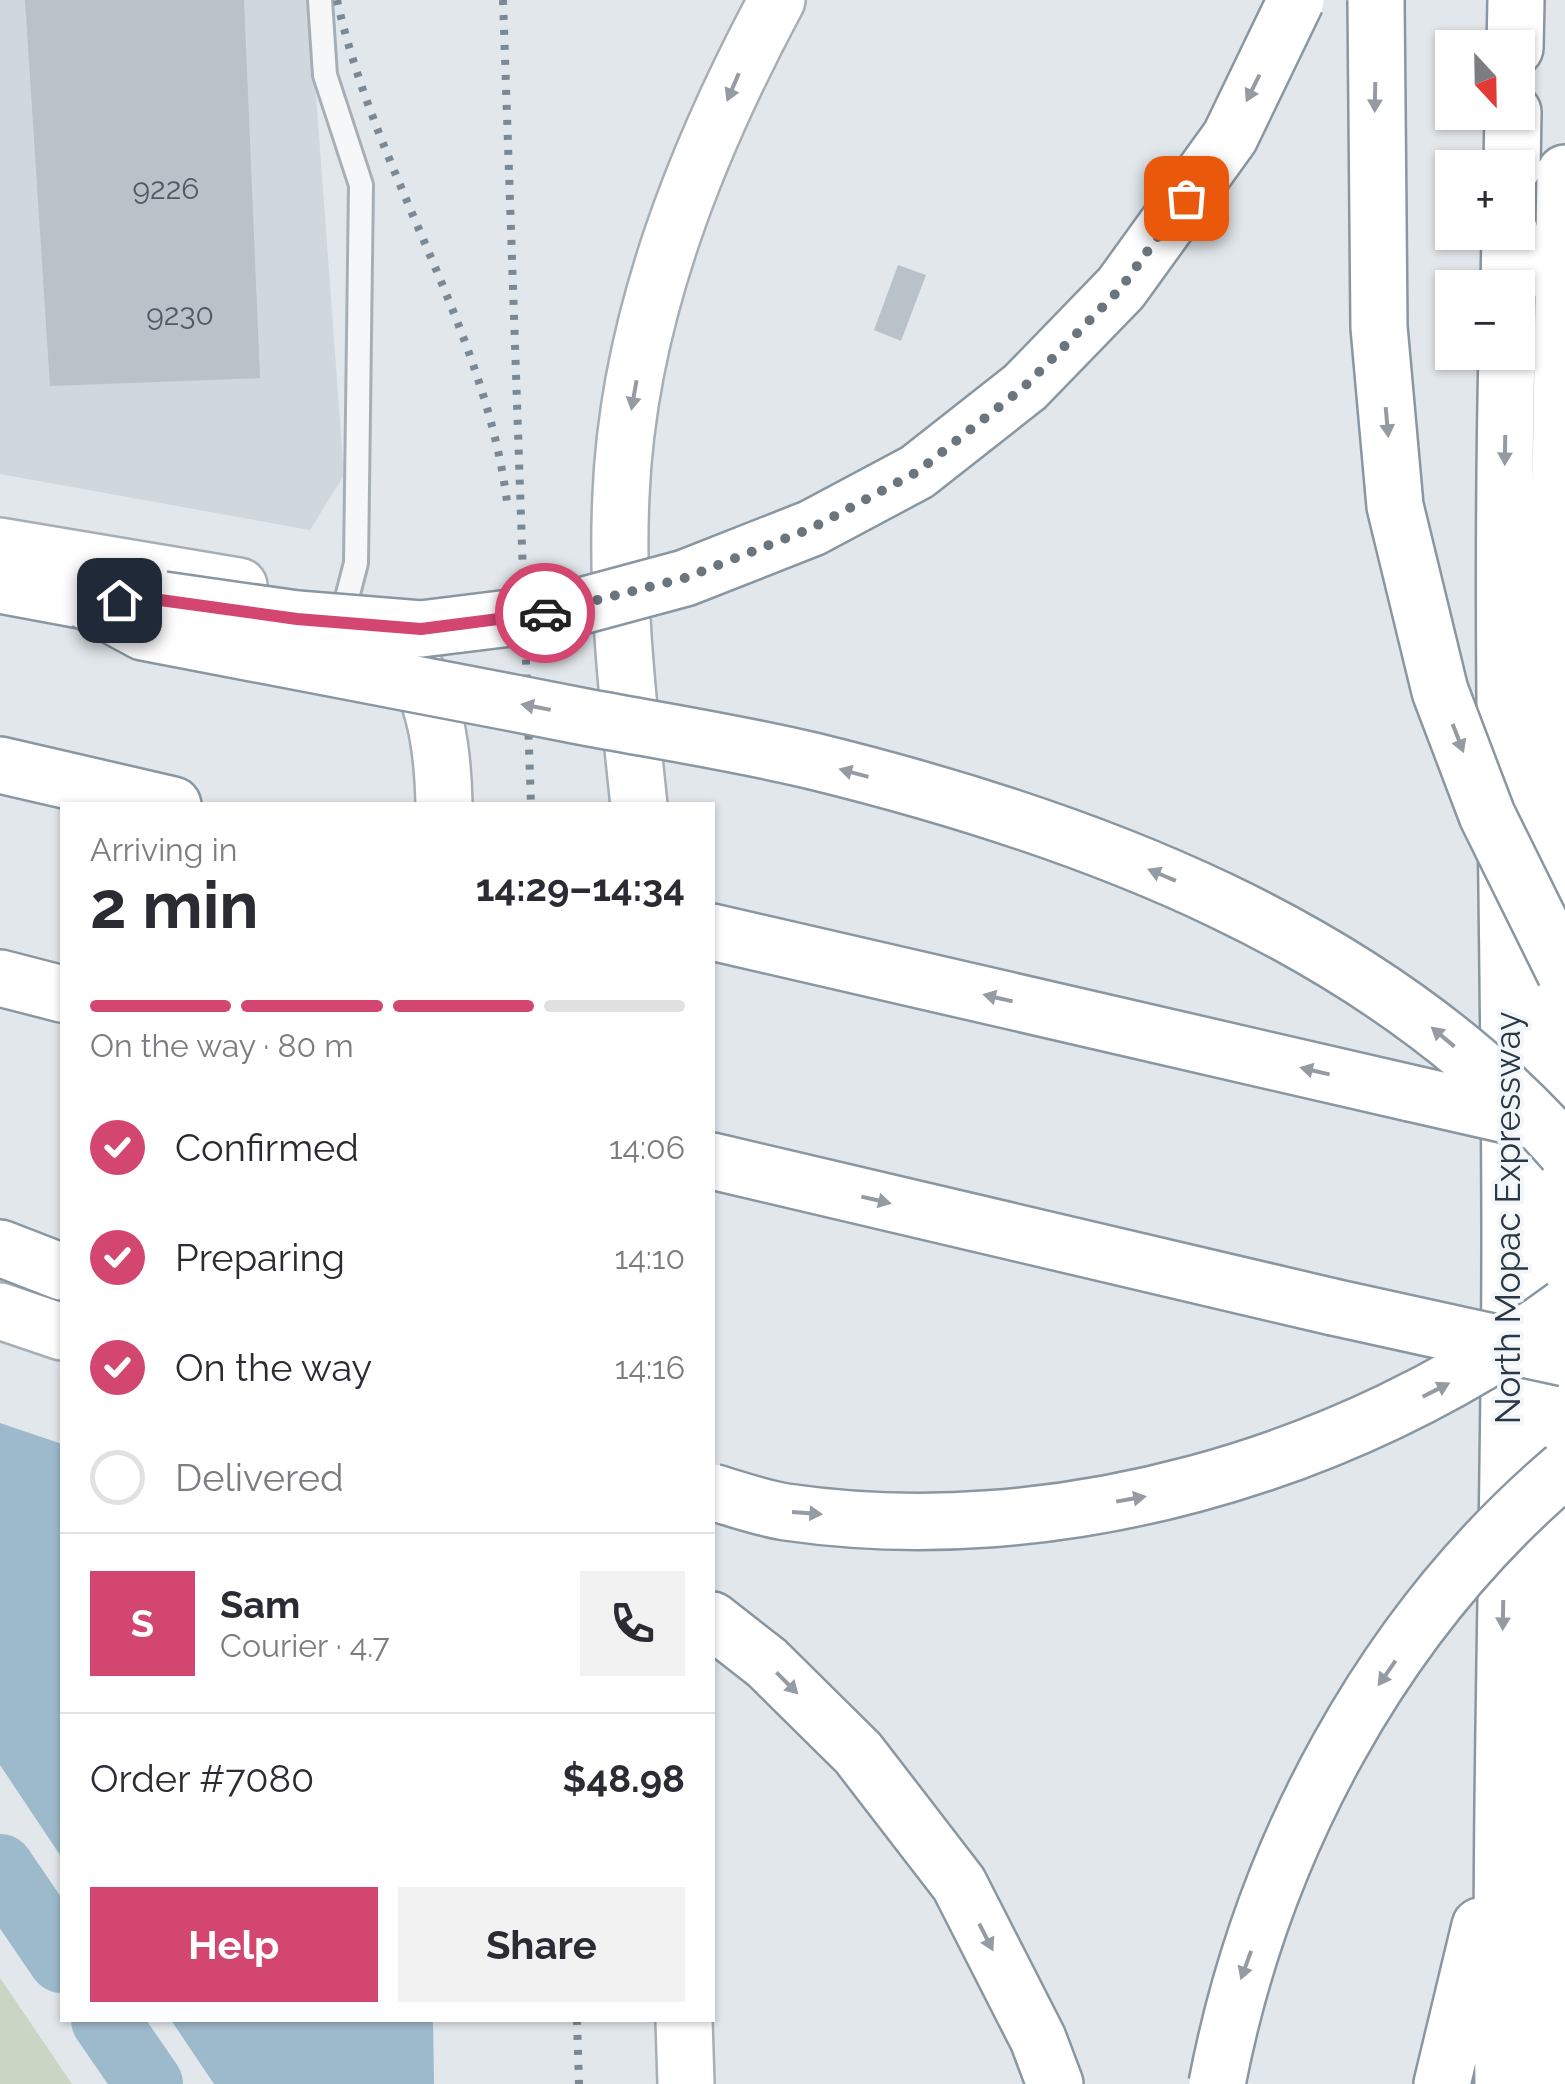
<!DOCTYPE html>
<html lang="en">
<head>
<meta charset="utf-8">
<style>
  body { margin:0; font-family:Raleway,sans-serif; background:#f2f2f3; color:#2b2b33; height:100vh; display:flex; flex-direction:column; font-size:38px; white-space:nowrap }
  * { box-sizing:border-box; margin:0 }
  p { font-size:32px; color:#7c7c81 }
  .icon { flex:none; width:55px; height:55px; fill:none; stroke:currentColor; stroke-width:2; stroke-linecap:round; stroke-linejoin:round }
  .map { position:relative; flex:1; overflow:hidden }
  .details { position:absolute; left:60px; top:802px; width:655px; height:1220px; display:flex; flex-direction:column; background:#fff; border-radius:0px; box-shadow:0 2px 8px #0004 }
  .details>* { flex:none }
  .needle { width:65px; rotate:158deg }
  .tools { position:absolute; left:1435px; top:30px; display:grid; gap:20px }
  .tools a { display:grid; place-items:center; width:100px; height:100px; border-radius:0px; background:#fff; box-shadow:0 2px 8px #0004; font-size:50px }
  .pin { position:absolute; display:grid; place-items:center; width:85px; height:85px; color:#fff; margin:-42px; border-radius:20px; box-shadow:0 5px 15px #0006 }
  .courier { position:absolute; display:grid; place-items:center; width:100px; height:100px; margin:-50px; border:8px solid #d24670; border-radius:50%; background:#fff; color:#222; box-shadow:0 2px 12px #0007 }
  .overview em { font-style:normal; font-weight:700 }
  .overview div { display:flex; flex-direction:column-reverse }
  .overview { display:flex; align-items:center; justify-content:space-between; height:170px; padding:0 30px }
  h1 { font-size:65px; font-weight:700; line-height:75px }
  .bar { display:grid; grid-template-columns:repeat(4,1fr); gap:15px 10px; align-content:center; height:120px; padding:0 30px }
  .bar i { height:12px; border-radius:8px; background:#e1e1e2 }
  .bar .active { background:#d24670 }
  .bar p { grid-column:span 4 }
  .line { display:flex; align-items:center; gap:25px; padding:0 30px; border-top:2px solid #e1e1e2 }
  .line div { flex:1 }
  .round { display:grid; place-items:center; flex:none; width:105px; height:105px; border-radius:0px; background:#f2f2f3 }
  ol { padding:0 30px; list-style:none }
  li { display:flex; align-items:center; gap:30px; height:110px }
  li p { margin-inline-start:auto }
  li .icon { padding:10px; border-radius:50%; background:#d24670; color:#fff; stroke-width:4 }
  li:last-child { color:#7c7c81 }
  li i { width:55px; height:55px; border:5px solid #e1e1e2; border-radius:50% }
  .primary-button { display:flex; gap:20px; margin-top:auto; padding:20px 30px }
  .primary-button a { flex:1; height:115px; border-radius:0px; background:#d24670; color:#fff; font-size:40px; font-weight:700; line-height:115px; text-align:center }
  .primary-button a+a { background:#f2f2f3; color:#2b2b33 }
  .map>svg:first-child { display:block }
  .built { fill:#d0d7dd }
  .green { fill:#cad5c3 }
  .water { fill:#9dbacc }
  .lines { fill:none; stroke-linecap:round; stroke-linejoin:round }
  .river { stroke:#9dbacc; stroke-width:68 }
  .building { fill:#b9c1c9 }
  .service-casing { stroke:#a7afb6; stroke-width:28 }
  .secondary-casing { stroke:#a7afb6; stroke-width:60 }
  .motorway-casing { stroke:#8997a2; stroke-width:60 }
  .service { stroke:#f5f7f9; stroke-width:22 }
  .secondary { stroke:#fff; stroke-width:55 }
  .motorway { stroke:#fff; stroke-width:55 }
  .rail { stroke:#7b8995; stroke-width:8; stroke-dasharray:5 10; stroke-linecap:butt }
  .motorway-bridge-casing { stroke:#8997a2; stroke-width:60; stroke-linecap:butt }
  .motorway-bridge { stroke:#fff; stroke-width:55 }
  .oneway { fill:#949ba2 }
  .done { stroke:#6a757e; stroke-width:10; stroke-dasharray:0 18 }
  .route { stroke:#d24670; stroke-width:12 }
  .labels { text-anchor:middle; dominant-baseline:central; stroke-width:8; stroke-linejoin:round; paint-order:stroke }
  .number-label { font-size:30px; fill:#4e5a65 }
  .street-label { font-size:35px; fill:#2a3744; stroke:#f2f6f8 }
</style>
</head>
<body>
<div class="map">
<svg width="1565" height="2084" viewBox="0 0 1565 2084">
  <rect width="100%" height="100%" fill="#e2e7eb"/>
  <path class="built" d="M 0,0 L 309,0 L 344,475 L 310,530 L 0,474 Z"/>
  <path class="green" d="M 0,1978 L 72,2084 L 0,2084 Z"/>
  <path class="water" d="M 0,1423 L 62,1444 L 62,1858 L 0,1765 Z
    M 171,2020 L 433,2020 L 434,2084 L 214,2084 Z"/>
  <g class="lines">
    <path class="river" d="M 0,1868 L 62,1959
      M 105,2020 L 149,2084"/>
  </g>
  <path class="building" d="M 25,0 L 244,0 L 260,378 L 50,386 Z
    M 898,265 L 926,275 L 901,341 L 874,330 Z"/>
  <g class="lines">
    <g class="service-casing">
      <path id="service" d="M 320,0 L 325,75 L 361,185 L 356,563 L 343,613"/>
    </g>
    <g class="secondary-casing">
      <path id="secondary" d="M 0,546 L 239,586
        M 403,650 C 436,693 443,752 444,805
        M 639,805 C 628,702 616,599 621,495 C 628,321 696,151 777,0
        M 0,1311 L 62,1332
        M 684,2020 L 686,2084"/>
    </g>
    <g class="motorway-casing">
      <path id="motorway" d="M 1515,48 L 1516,0
        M 1512,168 L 1513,112
        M 1509,288 L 1510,232
        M 0,585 L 86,601
        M 0,765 L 173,805
        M 712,932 L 1410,1093
        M 0,978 L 62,994
        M 712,1161 L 1333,1307
        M 0,1248 L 62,1272
        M 712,1620 L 767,1663 L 858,1753 L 959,1884 L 1038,2039 L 1055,2084
        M 1442,2084 L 1480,1926
        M 1503,2084 C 1499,1802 1510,1521 1510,1240 C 1510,944 1500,648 1507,352
        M 1554,2084 L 1559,543 L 1565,173"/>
    </g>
    <use href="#service" class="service"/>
    <use href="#secondary" class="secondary"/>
    <use href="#motorway" class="motorway"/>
    <path class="rail" d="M 337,0 C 376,176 488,332 508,510
      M 503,0 L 531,805
      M 577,2020 L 579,2084"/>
    <g class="motorway-bridge-casing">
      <path id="motorway-bridge" d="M 1376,0 L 1379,327 L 1395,506 L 1440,691 L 1487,815 L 1565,973
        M 163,600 L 297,619 L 421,629 L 559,612 L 685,578 L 812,528 L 917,472 L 1025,387 L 1121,288 L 1230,137 L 1296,0
        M 86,601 L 143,632 C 291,660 438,688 585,717 C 661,731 738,743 813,761 C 1086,828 1375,935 1565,1151
        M 1410,1093 L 1533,1121
        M 1333,1307 L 1565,1358
        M 712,1492 C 736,1499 761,1508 786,1512 C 1054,1551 1349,1466 1565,1307
        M 1217,2084 C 1262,1850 1382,1624 1565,1469"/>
    </g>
    <use href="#motorway-bridge" class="motorway-bridge"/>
  </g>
  <defs><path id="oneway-solid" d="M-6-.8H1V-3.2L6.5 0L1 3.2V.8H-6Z" transform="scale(2.5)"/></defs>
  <g class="oneway">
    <use href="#oneway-solid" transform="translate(733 87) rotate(113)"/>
    <use href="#oneway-solid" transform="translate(1253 88) rotate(116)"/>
    <use href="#oneway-solid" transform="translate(1375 97) rotate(91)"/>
    <use href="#oneway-solid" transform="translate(634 395) rotate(100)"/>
    <use href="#oneway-solid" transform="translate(1387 422) rotate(85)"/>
    <use href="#oneway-solid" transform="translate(1505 450) rotate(91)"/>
    <use href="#oneway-solid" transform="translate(536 707) rotate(-169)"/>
    <use href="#oneway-solid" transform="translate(1458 738) rotate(69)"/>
    <use href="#oneway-solid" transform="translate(854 773) rotate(-165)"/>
    <use href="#oneway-solid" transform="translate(1162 875) rotate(-157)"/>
    <use href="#oneway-solid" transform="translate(998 998) rotate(-167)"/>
    <use href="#oneway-solid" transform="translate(1443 1037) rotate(-140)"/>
    <use href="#oneway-solid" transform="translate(1315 1071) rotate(-167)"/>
    <use href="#oneway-solid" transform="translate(876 1200) rotate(13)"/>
    <use href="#oneway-solid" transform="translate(1436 1390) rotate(-27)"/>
    <use href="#oneway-solid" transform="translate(1131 1499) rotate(-10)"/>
    <use href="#oneway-solid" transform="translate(807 1513) rotate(4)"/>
    <use href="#oneway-solid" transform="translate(1503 1615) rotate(91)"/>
    <use href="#oneway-solid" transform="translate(1387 1673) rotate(125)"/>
    <use href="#oneway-solid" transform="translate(787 1683) rotate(45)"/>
    <use href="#oneway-solid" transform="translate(986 1937) rotate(63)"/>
    <use href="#oneway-solid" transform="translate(1246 1965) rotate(110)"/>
  </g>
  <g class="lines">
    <path class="done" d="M 545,613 L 685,578 L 812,528 L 917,472 L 1024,387 L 1049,362 L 1121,288 L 1186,198"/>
    <path class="route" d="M 119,600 L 153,599 L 297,619 L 421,629 L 545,613"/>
  </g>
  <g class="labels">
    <g class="number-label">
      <text x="166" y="188">9226</text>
      <text x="180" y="314">9230</text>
    </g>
    <g class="street-label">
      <text transform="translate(1507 1218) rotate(-90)">North Mopac Expressway</text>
    </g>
  </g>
</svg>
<div class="tools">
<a><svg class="needle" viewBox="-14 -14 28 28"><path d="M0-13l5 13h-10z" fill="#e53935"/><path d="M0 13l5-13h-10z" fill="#7c7c81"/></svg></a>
<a>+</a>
<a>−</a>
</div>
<div class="pin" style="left:1186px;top:198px;background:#ea580c"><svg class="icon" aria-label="bag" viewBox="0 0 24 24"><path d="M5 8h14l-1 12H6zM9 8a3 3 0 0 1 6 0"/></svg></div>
<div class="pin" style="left:119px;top:600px;background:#1f2937"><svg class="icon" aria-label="home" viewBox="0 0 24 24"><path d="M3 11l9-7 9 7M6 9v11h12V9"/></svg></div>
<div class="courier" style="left:545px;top:613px"><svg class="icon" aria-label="car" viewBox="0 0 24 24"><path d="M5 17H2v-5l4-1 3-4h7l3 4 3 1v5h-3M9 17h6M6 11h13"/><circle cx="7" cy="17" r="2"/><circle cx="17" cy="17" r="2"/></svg></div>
<section class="details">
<div class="overview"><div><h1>2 min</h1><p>Arriving in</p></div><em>14:29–14:34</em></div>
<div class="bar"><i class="active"></i><i class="active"></i><i class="active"></i><i></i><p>On the way · 80 m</p></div>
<ol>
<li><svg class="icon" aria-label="check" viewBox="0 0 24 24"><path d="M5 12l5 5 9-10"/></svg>Confirmed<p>14:06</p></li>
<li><svg class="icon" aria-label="check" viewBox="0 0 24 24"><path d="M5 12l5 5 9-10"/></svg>Preparing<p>14:10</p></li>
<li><svg class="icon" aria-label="check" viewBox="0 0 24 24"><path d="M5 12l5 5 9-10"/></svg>On the way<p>14:16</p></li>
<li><i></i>Delivered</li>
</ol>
<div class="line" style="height:180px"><b class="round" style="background:#d24670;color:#fff">S</b><div><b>Sam</b><p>Courier · 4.7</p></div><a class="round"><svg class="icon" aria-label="phone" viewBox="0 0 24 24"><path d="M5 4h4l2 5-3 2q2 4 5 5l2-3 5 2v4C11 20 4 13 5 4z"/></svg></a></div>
<div class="line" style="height:130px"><div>Order #7080</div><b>$48.98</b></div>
<div class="primary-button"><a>Help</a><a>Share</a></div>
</section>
</div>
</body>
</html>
